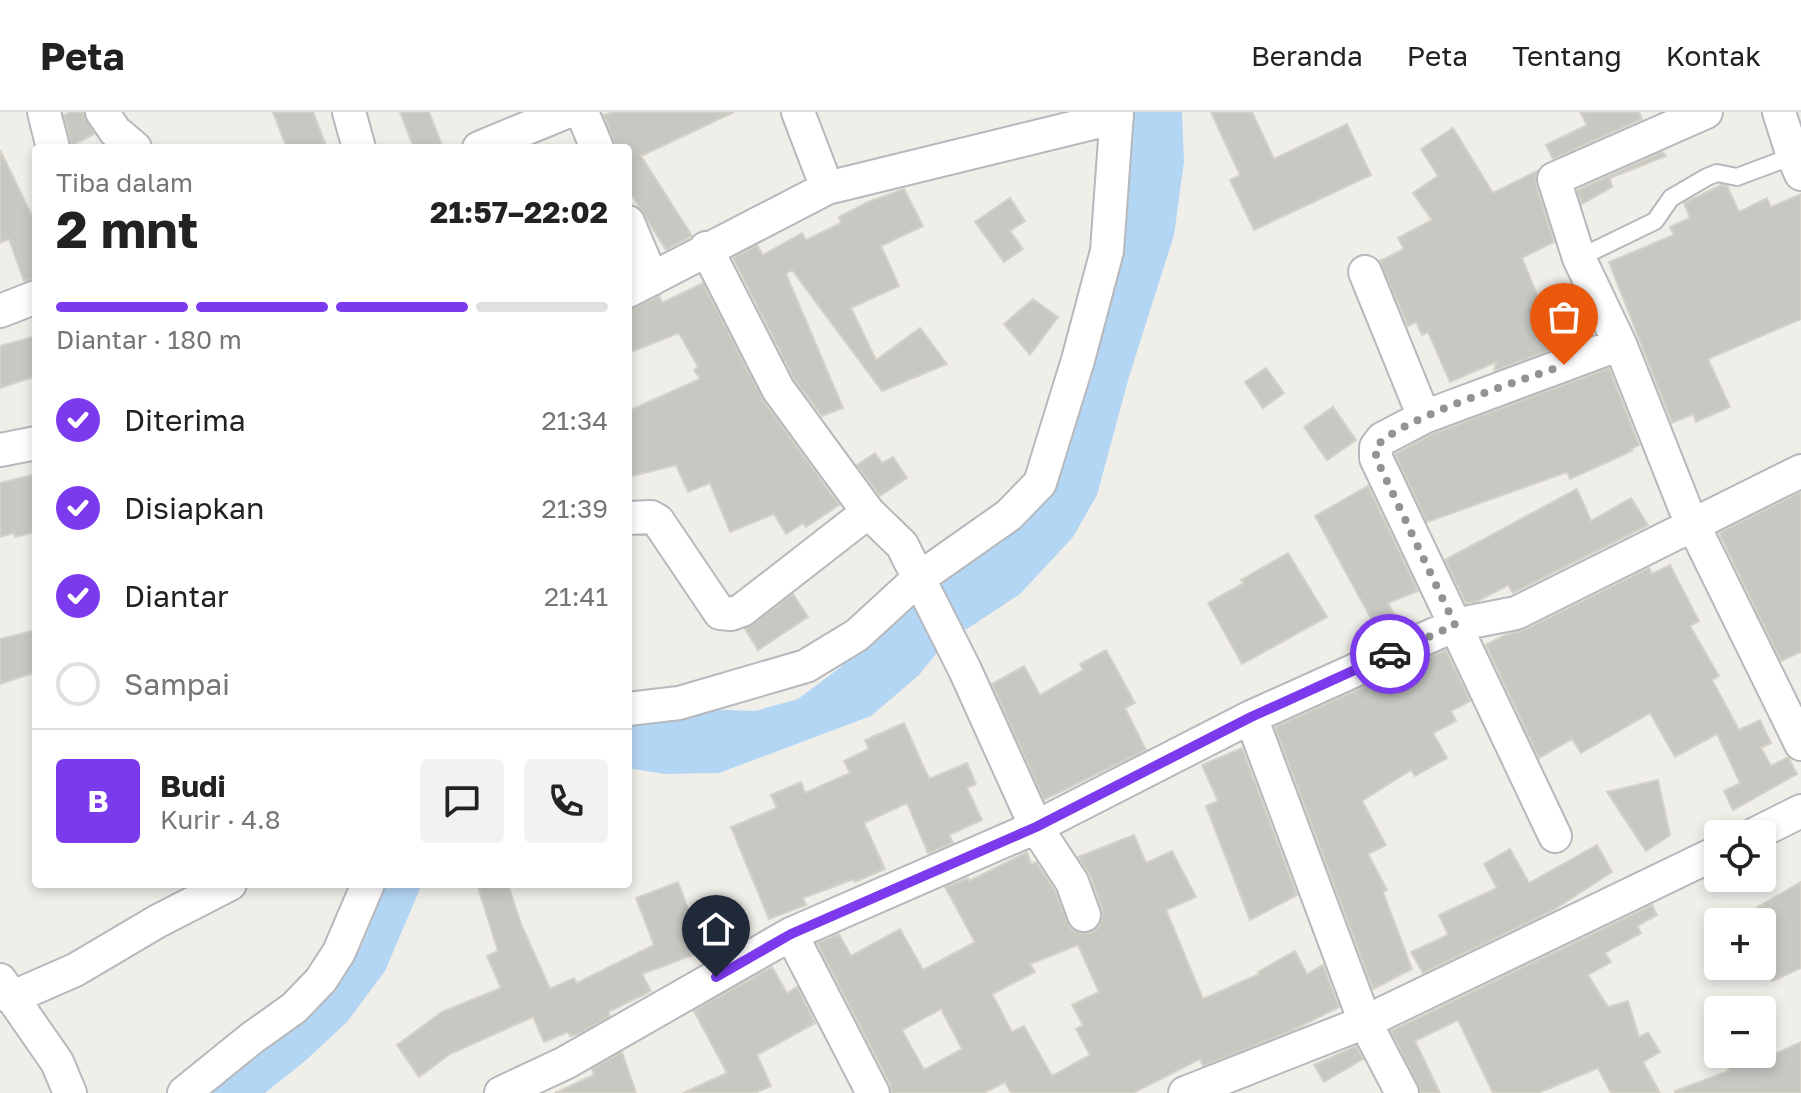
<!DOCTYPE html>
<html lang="id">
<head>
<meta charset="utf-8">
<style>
  body { margin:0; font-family:"Golos Text",sans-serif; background:#f2f2f2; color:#222; height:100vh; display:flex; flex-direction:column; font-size:30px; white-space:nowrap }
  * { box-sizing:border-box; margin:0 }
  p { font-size:26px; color:#767676 }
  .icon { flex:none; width:44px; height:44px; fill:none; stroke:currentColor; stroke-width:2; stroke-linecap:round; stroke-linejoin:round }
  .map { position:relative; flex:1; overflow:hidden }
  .sheet { position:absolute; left:32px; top:32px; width:600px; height:744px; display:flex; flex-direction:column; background:#fff; border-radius:8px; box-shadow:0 4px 12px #0003 }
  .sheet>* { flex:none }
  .tools { position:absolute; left:1704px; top:708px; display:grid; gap:16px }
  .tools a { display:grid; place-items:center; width:72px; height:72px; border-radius:8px; background:#fff; box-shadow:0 4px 12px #0003; font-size:40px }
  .pin { position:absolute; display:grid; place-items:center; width:68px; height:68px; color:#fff; margin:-82px -34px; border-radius:50% 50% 50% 0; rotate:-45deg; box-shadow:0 0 8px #0007 }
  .pin .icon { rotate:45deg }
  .courier { position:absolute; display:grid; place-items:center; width:80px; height:80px; margin:-40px; border:6px solid #7c3aed; border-radius:50%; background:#fff; color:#222; box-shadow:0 2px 10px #0007 }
  .headline em { font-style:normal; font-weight:700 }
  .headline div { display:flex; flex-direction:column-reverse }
  .headline { display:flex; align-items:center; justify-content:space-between; height:136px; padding:0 24px }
  h1 { font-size:52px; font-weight:700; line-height:60px }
  .bar { display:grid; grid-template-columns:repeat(4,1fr); gap:12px 8px; align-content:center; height:96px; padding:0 24px }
  .bar i { height:10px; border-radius:6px; background:#e0e0e0 }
  .bar .selected { background:#7c3aed }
  .bar p { grid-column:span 4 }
  .line { display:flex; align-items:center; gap:20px; padding:0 24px; border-top:2px solid #e0e0e0 }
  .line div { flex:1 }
  .round { display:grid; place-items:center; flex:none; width:84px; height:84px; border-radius:8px; background:#f2f2f2 }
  ol { padding:0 24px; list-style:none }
  li { display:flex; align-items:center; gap:24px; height:88px }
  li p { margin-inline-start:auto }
  li .icon { padding:8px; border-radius:50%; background:#7c3aed; color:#fff; stroke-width:4 }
  li:last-child { color:#767676 }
  li i { width:44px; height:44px; border:4px solid #e0e0e0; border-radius:50% }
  header { display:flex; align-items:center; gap:48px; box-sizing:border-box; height:112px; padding:0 40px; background:#fff; border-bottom:2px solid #e0e0e0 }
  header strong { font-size:38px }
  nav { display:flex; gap:44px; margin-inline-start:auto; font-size:28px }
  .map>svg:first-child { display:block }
  .water { fill:#b4d6f5 }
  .building { fill:#c8c8c3; stroke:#d4d1c8; stroke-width:2; fill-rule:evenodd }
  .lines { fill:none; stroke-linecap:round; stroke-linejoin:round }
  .service-casing { stroke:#b6b8bb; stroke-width:20 }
  .minor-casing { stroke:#b6b8bb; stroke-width:36 }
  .service { stroke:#fff; stroke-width:16 }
  .minor { stroke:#fff; stroke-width:32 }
  .done { stroke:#929494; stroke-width:8; stroke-dasharray:0 14.4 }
  .route { stroke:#7c3aed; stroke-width:10 }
</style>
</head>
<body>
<header>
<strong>Peta</strong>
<nav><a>Beranda</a><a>Peta</a><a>Tentang</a><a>Kontak</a></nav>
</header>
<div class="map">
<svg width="1801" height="981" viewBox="0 0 1801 981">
  <rect width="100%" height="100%" fill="#f0eee9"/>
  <path class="water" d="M 1124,0 L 1182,0 L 1184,50 L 1174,123 L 1129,265 L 1097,383 L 1073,425 L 1020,482 L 967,517 L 957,516 L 919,563 L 871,604 L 719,661 L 664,662 L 628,656 L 628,606 L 699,597 L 755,599 L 798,587 L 842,554 L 1028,369 L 1069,256 Z
    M 382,772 L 422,772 L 385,859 L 347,910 L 305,949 L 265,981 L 208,981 C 252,948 301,916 337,873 C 360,846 374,806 382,772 Z"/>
  <path class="building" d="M 70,0 L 83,0 L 94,22 L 71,34 L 64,3 Z
    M 273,0 L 313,0 L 327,36 L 287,36 Z
    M 400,0 L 429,0 L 443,36 L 414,36 Z
    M 614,0 L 734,0 L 641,44 L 692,124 L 666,138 L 628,77 L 628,36 L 616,36 L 604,3 Z
    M 1211,0 L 1252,0 L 1274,47 L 1347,12 L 1371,63 L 1254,118 L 1230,68 L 1240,63 Z
    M 1580,0 L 1639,0 L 1642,7 L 1553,47 L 1546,33 L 1587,13 Z
    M 1453,16 L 1493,81 L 1537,59 L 1536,73 L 1554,130 L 1522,146 L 1539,188 L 1549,184 L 1552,190 L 1567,184 L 1585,225 L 1494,259 L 1496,250 L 1450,270 L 1428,220 L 1422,223 L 1416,210 L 1408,214 L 1380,149 L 1404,137 L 1398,126 L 1432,108 L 1413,81 L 1438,64 L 1421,37 Z
    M 0,38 L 36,112 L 36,166 L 24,169 L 9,127 L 0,131 Z
    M 1662,40 L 1666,44 L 1610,66 L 1612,75 L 1582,92 L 1577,78 Z
    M 1721,73 L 1727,74 L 1739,100 L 1767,86 L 1771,95 L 1801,82 L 1801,207 L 1708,247 L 1730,295 L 1696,310 L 1693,302 L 1672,311 L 1609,150 L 1674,123 L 1670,115 L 1690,106 L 1684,91 Z
    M 904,77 L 923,114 L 881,134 L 899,174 L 851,196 L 876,248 L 920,216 L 947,252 L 882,279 L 792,158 L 786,162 L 843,296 L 822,304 L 794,267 L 733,146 L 757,133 L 763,143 L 802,121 L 806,128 L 841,111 L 839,105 L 868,90 Z
    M 1010,86 L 1025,109 L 1010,119 L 1023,137 L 1004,150 L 975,110 Z
    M 703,171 L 763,288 L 839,393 L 806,415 L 803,411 L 786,422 L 774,402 L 730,420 L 710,371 L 688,380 L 676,353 L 628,365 L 628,299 L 700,267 L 694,258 L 698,255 L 679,221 L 628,241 L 628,198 L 659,184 L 662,191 Z
    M 1033,187 L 1058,205 L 1030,243 L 1004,212 Z
    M 36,224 L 36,264 L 0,276 L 0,234 Z
    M 1266,256 L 1284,281 L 1263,296 L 1245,270 Z
    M 1609,256 L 1639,333 L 1631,337 L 1632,339 L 1570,367 L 1567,360 L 1427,410 L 1395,342 L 1432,322 Z
    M 1333,295 L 1356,328 L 1327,348 L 1304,315 Z
    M 875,341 L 882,351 L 893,345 L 907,366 L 880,384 L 857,353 Z
    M 36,362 L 36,420 L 15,425 L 14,421 L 0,425 L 0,371 Z
    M 1368,374 L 1418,479 L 1388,491 L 1401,517 L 1381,525 L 1315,404 Z
    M 1577,377 L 1591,409 L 1631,386 L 1648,413 L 1513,481 L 1508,473 L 1476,490 L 1466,491 L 1445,448 Z
    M 1801,380 L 1801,540 L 1781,549 L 1719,421 Z
    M 1288,441 L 1327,505 L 1242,552 L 1208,491 L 1244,471 L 1241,468 Z
    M 1670,453 L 1699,509 L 1690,514 L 1719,564 L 1712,568 L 1739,618 L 1760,608 L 1771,631 L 1761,636 L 1771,654 L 1788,645 L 1797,662 L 1733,698 L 1724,679 L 1740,671 L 1717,622 L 1675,645 L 1650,601 L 1581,641 L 1572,627 L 1539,646 L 1486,533 L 1505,523 L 1524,518 L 1649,456 L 1652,462 Z
    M 793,482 L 808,505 L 758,538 L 745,517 Z
    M 36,518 L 36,560 L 0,572 L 0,527 Z
    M 1106,538 L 1135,591 L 1125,596 L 1146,638 L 1044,688 L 992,572 L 1024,554 L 1040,583 L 1083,558 L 1080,552 Z
    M 1446,538 L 1470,589 L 1451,599 L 1456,609 L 1433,621 L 1447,646 L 1415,664 L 1411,658 L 1362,689 L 1386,733 L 1368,742 L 1387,778 L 1383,780 L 1412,857 L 1373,877 L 1275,615 Z
    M 904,611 L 929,667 L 967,651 L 976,672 L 967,676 L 982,708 L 949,723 L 953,731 L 928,741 L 907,691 L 864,711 L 885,757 L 855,770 L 854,767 L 803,786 L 806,793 L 769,807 L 731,715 L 777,696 L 771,683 L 801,670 L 805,681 L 850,661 L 844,649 L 869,637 L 865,628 Z
    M 1242,636 L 1297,783 L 1250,808 L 1206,694 L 1218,689 L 1202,653 Z
    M 1658,668 L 1670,723 L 1646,739 L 1607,680 Z
    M 1134,723 L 1146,751 L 1172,739 L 1196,785 L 1166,798 L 1203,887 L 1259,862 L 1258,860 L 1295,839 L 1307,862 L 1323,853 L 1339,895 L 1293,918 L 1203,954 L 1200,947 L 1133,981 L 1011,981 L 1005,970 L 984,981 L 892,981 L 890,972 L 817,831 L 839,822 L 851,844 L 900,817 L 923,858 L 975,830 L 945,775 L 968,766 L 969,769 L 1027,740 L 1031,752 L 1036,750 L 1055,779 L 1071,817 L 1080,821 L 1090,821 L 1099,815 L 1102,807 L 1102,797 L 1090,763 L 1078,745 ZM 1078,833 L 1099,880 L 1072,893 L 1083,913 L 1076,917 L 1090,943 L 1052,964 L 1024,914 L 1012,920 L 992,882 L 1035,860 L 1030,852 ZM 941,897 L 962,937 L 924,958 L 902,918 Z
    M 1597,733 L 1612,760 L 1552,799 L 1423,861 L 1411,840 L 1448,823 L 1439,803 L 1497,776 L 1484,752 L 1510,737 L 1529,771 Z
    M 678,770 L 704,839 L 642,862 L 651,879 L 608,900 L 610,904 L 580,921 L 570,924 L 568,920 L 544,930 L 533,905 L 450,942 L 419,965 L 397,933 L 442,900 L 501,876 L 487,844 L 498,839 L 477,772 L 508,772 L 521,812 L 550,877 L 574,866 L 577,871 L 654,833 L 636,786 Z
    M 1801,770 L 1801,856 L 1772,869 L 1762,846 L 1762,810 L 1732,810 Z
    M 1652,793 L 1657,803 L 1637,814 L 1641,821 L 1605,841 L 1611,850 L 1588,863 L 1608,895 L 1628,889 L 1639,925 L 1648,920 L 1660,940 L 1643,950 L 1660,981 L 1611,981 L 1598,956 L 1538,981 L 1493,981 L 1458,908 L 1415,929 L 1440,981 L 1421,981 L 1391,919 Z
    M 772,855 L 787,881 L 797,875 L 815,911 L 757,943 L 771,974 L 755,981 L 683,981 L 727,961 L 694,899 Z
    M 1801,930 L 1801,981 L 1675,981 L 1675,979 L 1729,959 L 1722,942 L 1775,942 Z
    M 1356,934 L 1363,947 L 1324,970 L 1314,953 Z
    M 622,940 L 636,981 L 555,981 L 594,963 L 592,957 Z"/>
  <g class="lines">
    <g class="service-casing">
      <path id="service" d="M 1579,146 L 1655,109 L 1671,86 L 1707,65 L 1717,61 L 1737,65 L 1793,44"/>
    </g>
    <g class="minor-casing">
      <path id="minor" d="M 44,0 L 53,36
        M 102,0 L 115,19 L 135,36
        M 349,0 L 359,36
        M 582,0 L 597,36
        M 798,0 L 827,76
        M 1706,0 L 1554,67 L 1579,146 L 1620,232 L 1685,396 L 1801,632
        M 1779,0 L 1793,44 L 1801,62
        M 479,36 L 566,0
        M 628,110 L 652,167
        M 706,136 L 778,277 L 868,400 L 902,433 L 965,558 L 1036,715 L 1072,770 L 1084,803
        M 1365,160 L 1424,305
        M 628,179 L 827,76 L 1117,5
        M 0,199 L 36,185
        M 0,338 L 36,331
        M 628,406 L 651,405 L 658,409 L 720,501 L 731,502 L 742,498 L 868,400
        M 628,597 L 679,591 L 806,554 L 857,523 L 918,467 L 1009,403 L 1040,371 L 1078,248 L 1107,139 L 1117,0
        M 1251,605 L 1365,910 L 1402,981
        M 1755,722 L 1801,699
        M 1555,724 L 1376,346 L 1376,335 L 1382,327 L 1424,305 L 1620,232
        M 791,822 L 873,981
        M 0,868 L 57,950 L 70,981
        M 11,886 L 75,858 L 158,809 L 230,772
        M 184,981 L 252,926 L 294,896 L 321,868 L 339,840 L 368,772
        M 501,981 L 565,951 L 791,822 L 1036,715 L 1251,605 L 1455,513 L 1516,501 L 1801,359
        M 1185,981 L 1365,910 L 1718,740"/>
    </g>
    <use href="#service" class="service"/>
    <use href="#minor" class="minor"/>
  </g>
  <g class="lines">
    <path class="done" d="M 1390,542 L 1455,513 L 1376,346 L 1376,335 C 1399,306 1524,268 1564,253"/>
    <path class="route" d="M 716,865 L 791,822 L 1036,715 L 1251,605 L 1390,542"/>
  </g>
</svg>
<div class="tools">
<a><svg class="icon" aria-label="locate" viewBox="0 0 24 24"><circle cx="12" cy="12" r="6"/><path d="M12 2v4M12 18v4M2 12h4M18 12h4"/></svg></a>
<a>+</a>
<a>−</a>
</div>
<div class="pin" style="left:1564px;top:253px;background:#ea580c"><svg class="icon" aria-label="bag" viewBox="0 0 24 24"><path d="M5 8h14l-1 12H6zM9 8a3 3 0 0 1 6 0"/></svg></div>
<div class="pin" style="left:716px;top:865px;background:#1f2937"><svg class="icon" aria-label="home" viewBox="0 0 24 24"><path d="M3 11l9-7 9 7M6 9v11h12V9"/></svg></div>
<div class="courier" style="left:1390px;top:542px"><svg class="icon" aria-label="car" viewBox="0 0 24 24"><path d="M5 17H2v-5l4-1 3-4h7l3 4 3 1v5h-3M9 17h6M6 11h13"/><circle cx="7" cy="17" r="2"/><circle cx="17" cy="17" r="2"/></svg></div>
<section class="sheet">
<div class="headline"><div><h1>2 mnt</h1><p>Tiba dalam</p></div><em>21:57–22:02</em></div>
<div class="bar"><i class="selected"></i><i class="selected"></i><i class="selected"></i><i></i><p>Diantar · 180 m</p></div>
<ol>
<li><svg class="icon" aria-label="check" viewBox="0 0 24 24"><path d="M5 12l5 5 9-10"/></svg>Diterima<p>21:34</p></li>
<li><svg class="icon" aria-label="check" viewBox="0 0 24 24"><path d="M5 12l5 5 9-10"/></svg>Disiapkan<p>21:39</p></li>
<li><svg class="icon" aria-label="check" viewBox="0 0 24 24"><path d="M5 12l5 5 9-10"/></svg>Diantar<p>21:41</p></li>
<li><i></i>Sampai</li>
</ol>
<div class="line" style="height:144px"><b class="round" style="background:#7c3aed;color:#fff">B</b><div><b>Budi</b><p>Kurir · 4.8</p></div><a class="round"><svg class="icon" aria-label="chat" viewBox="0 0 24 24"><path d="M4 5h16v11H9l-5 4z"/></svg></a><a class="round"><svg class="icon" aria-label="phone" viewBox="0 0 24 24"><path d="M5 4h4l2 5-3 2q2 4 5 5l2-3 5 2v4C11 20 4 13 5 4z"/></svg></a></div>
</section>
</div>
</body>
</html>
